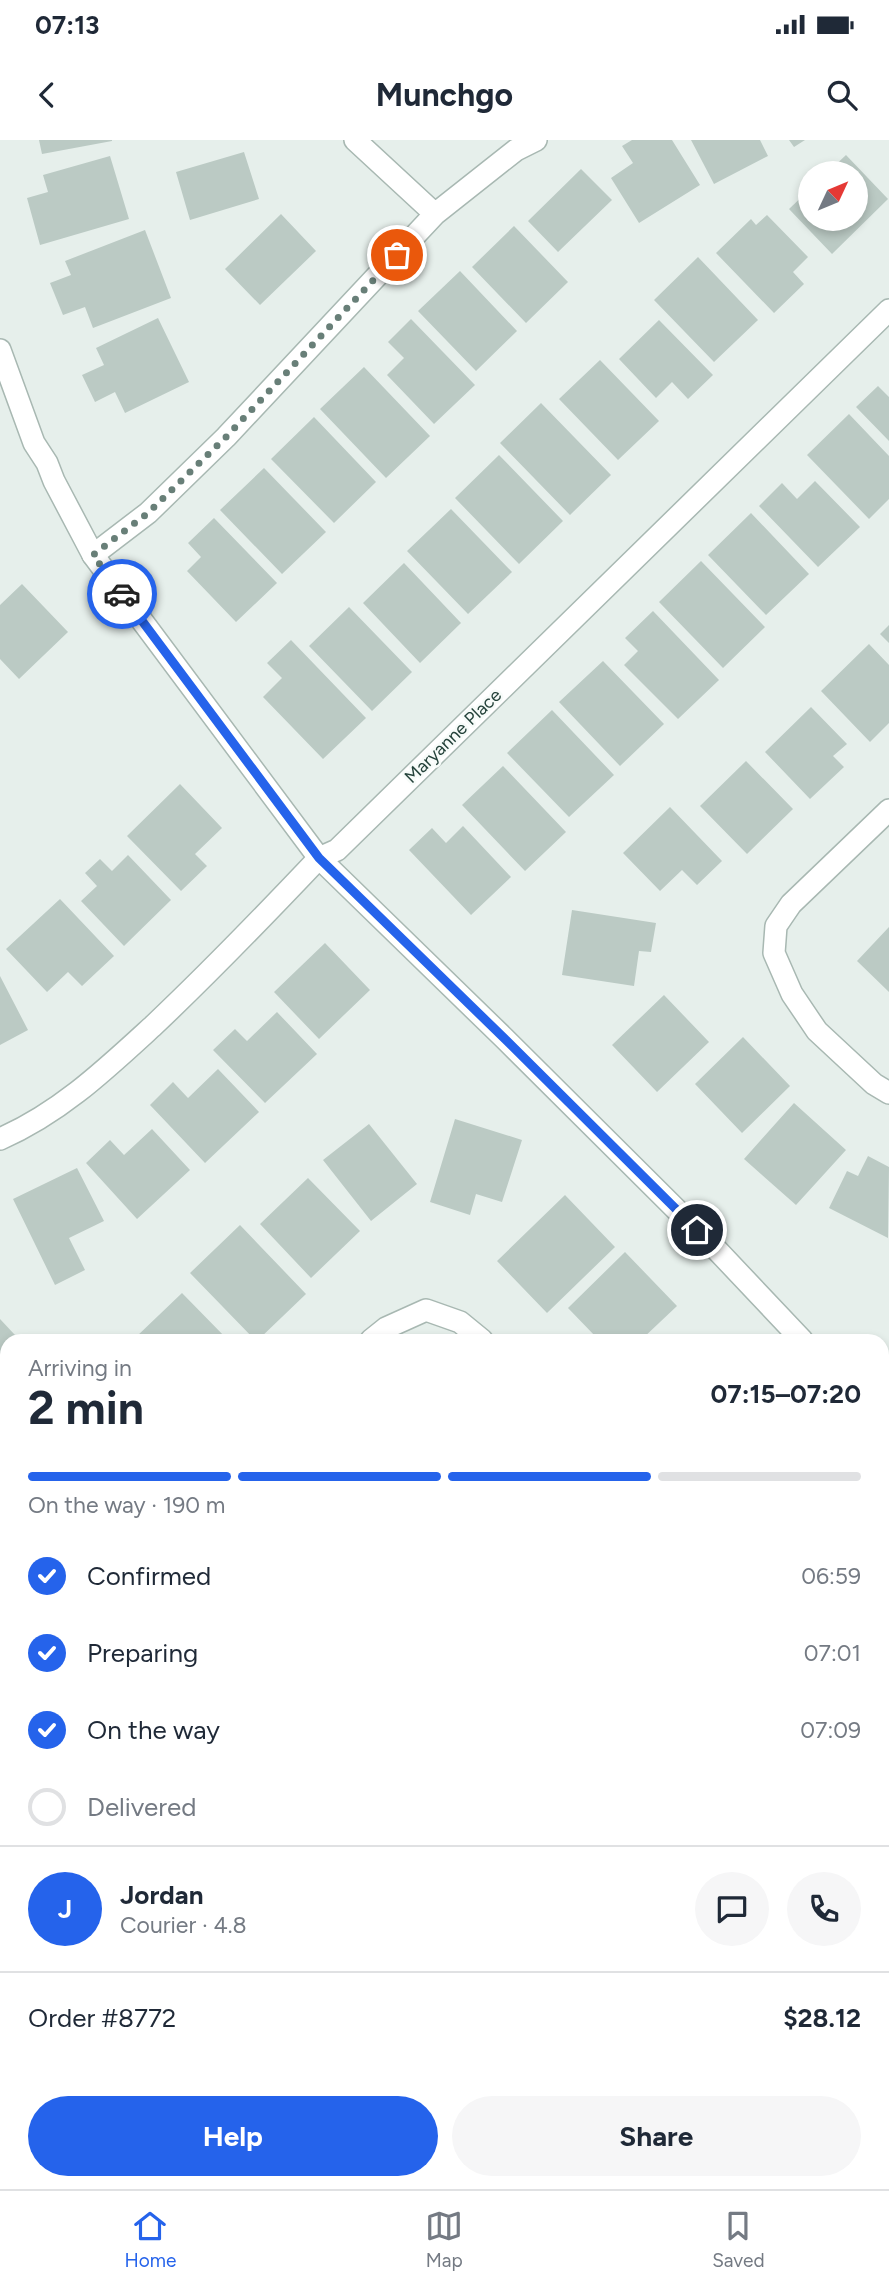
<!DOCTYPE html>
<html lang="en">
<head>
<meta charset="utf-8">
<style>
  body { margin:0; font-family:Figtree,sans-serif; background:#f6f6f7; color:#1f2937; height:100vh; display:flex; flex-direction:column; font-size:26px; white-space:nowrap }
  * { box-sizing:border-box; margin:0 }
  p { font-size:23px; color:#747a83 }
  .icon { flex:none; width:38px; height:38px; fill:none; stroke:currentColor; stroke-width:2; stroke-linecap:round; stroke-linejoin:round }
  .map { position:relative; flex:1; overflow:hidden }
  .sheet { position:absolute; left:0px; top:1194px; width:889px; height:856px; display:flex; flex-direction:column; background:#fff; border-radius:21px 21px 0 0; box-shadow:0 4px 10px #0003 }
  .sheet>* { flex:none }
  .needle { width:46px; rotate:46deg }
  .tools { position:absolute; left:798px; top:21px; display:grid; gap:14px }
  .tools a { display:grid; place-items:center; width:70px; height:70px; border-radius:50%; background:#fff; box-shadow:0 4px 10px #0003; font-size:35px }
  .pin { position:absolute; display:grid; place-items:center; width:60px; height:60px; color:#fff; margin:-30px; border:4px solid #fff; border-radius:50%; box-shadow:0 2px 7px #0007 }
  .courier { position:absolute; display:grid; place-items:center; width:70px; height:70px; margin:-35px; border:5px solid #2563eb; border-radius:50%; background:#fff; color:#222; box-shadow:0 2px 9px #0007 }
  .headline em { font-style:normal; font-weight:700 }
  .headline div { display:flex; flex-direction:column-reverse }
  .headline { display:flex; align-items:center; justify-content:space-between; height:119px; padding:0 28px }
  h1 { font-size:46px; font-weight:700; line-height:52px }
  .bar { display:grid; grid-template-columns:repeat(4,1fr); gap:10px 7px; align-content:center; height:84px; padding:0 28px }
  .bar i { height:9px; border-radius:5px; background:#e0e1e3 }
  .bar .selected { background:#2563eb }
  .bar p { grid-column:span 4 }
  .line { display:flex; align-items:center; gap:18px; padding:0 28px; border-top:2px solid #e0e1e3 }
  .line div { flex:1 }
  .round { display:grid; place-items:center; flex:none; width:74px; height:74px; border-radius:37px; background:#f6f6f7 }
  ol { padding:0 28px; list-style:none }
  li { display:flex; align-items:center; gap:21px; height:77px }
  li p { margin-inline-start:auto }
  li .icon { padding:7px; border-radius:50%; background:#2563eb; color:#fff; stroke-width:4 }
  li:last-child { color:#747a83 }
  li i { width:38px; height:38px; border:4px solid #e0e1e3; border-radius:50% }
  .primary-button { display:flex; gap:14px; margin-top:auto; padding:14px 28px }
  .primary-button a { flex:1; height:80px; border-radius:42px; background:#2563eb; color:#fff; font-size:28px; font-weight:700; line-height:80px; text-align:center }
  .primary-button a+a { background:#f6f6f7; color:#1f2937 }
  .status { display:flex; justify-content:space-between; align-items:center; height:49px; padding:0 35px; background:#fff; direction:ltr }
  .status svg { height:19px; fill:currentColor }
  header { display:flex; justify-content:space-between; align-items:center; height:91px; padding:0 28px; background:#fff; font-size:32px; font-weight:700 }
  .tabs { display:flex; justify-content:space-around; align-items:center; height:98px; border-top:2px solid #e0e1e3; background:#fff; font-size:19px; color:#747a83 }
  .tabs a { display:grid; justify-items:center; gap:4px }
  .tabs .selected { color:#2563eb }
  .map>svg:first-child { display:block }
  .green { fill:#bfe0c8 }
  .building { fill:#bbcac4 }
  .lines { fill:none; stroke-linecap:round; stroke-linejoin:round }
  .service-casing { stroke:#a8b8b2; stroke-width:21 }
  .minor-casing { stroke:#a8b8b2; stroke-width:24 }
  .tertiary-casing { stroke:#a8b8b2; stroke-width:24 }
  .service { stroke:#fff; stroke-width:18 }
  .minor { stroke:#fff; stroke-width:21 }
  .tertiary { stroke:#fff; stroke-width:21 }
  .done { stroke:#687f78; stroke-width:7; stroke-dasharray:0 12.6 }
  .route { stroke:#2563eb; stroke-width:9 }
  .labels { text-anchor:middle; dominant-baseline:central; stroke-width:5; stroke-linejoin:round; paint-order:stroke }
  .street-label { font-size:18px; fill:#24423a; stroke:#f7fbf9 }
</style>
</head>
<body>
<div class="status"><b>07:13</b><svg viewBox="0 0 49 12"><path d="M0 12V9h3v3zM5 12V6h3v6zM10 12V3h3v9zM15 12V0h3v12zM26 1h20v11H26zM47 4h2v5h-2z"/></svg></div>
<header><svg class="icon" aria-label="back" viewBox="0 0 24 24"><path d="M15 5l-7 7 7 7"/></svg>Munchgo<svg class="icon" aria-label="search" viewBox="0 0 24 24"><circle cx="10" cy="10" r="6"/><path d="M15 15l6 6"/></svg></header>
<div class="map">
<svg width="889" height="2049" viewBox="0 0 889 2049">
  <rect width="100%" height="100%" fill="#e6efeb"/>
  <path class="green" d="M 0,2019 L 7,2026 L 7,2042 L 23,2042 L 29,2049 L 0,2049 Z"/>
  <path class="building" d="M 39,0 L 112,0 L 112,1 L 42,14 Z
    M 632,0 L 672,0 L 700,45 L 639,83 L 611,38 L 633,23 L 622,6 Z
    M 691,0 L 760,0 L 768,16 L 714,44 Z
    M 789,0 L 805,0 L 794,7 Z
    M 244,12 L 259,59 L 190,80 L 176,32 Z
    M 846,15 L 888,59 L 832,114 L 789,69 L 810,49 L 810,79 L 856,79 L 856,33 L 827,33 Z
    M 110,16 L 129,79 L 40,105 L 27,58 L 48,52 L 43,35 Z
    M 581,29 L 612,60 L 558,112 L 528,81 Z
    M 281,74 L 316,111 L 260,165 L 225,129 Z
    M 767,75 L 808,117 L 793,132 L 804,144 L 774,173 L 716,113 L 751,79 L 756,85 Z
    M 514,86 L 568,142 L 526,183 L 472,127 Z
    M 145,90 L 171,158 L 93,188 L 85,167 L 63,175 L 50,143 L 71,135 L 65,121 Z
    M 698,117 L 758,180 L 714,222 L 654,160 Z
    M 460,131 L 517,191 L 476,231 L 418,171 Z
    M 158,178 L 189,242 L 125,273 L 115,252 L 95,262 L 82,235 L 104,225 L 96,208 Z
    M 411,179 L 475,245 L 434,284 L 387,235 L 404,218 L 388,202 Z
    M 659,180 L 713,235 L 688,259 L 672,242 L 656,258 L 619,219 Z
    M 600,220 L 659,281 L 618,320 L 559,259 Z
    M 364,227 L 430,296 L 386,338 L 320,269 Z
    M 878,246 L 889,257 L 889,301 L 856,267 Z
    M 541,263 L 611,335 L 570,375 L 500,303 Z
    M 849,274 L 889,316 L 889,359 L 869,379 L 807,315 Z
    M 314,277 L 376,342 L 334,383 L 271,319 Z
    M 499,315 L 563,381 L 519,424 L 455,358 Z
    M 264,328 L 326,392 L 282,434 L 220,370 Z
    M 815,341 L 860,387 L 818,427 L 759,366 L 782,343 L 797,359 Z
    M 451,369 L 512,432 L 468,474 L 407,411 Z
    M 751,373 L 809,434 L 766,475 L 708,415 Z
    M 214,378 L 277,443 L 236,482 L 187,431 L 201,417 L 188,403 Z
    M 701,421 L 765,487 L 723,528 L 659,462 Z
    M 404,423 L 461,483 L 420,523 L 363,463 Z
    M 22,444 L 68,492 L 19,539 L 0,519 L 0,465 Z
    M 349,467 L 412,532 L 372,571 L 309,506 Z
    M 653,471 L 719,540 L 678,579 L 624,525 L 638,511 L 625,498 Z
    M 889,485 L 889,503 L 880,494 Z
    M 291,500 L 366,578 L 323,619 L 263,557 L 282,538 L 267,523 Z
    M 869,504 L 889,525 L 889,583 L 870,602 L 821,551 Z
    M 603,521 L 664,584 L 620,626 L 559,562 Z
    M 811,567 L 847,604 L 833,616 L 844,627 L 810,659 L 765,612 Z
    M 552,570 L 614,635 L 569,677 L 507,613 Z
    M 746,621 L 793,669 L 747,714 L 700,666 Z
    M 503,626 L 566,692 L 525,731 L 462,665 Z
    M 180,644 L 222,688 L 195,714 L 207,726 L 181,751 L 127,696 Z
    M 670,667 L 722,721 L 697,745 L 682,730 L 660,751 L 623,713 Z
    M 463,686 L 511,737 L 471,775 L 409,710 L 432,688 L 446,703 Z
    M 128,715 L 171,760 L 124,806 L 81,761 L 97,746 L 85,733 L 100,719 L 112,731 Z
    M 60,759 L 114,816 L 82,846 L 68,832 L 47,852 L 6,809 Z
    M 572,770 L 656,783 L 651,812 L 639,811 L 634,846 L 562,835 Z
    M 889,787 L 889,852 L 857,821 Z
    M 325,803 L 370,850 L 319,899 L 274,852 Z
    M 0,836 L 28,890 L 0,905 Z
    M 664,855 L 709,902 L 657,952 L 612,905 Z
    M 277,872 L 317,914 L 265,963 L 213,910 L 235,889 L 247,901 Z
    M 743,897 L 790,946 L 742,993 L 695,944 Z
    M 218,929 L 259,972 L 205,1023 L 150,965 L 173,942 L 188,958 Z
    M 794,963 L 846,1010 L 796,1065 L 744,1019 Z
    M 455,979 L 522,1000 L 502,1062 L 476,1054 L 470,1075 L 430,1062 Z
    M 369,984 L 417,1044 L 371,1081 L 323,1020 Z
    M 152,989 L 190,1030 L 137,1079 L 86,1023 L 110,1000 L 124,1015 Z
    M 868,1016 L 889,1027 L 888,1098 L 829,1068 L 847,1031 L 858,1036 Z
    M 77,1028 L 104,1081 L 69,1098 L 85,1130 L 55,1145 L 13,1059 Z
    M 308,1038 L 360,1091 L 311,1138 L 260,1084 Z
    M 565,1055 L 615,1107 L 547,1173 L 497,1121 Z
    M 240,1085 L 306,1154 L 258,1200 L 255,1200 L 190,1133 Z
    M 625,1112 L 677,1166 L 641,1200 L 593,1200 L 596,1197 L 568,1168 Z
    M 182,1153 L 228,1200 L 139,1200 L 136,1197 Z
    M 0,1179 L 15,1195 L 6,1204 L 7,1265 L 0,1271 Z
    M 3,1313 L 7,1318 L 5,1416 L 0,1410 L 0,1316 Z
    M 882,1375 L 889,1383 L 889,1436 L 882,1442 Z
    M 889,1470 L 889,1551 L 887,1552 L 882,1545 L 882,1475 Z
    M 7,1622 L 7,1667 L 0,1660 L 0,1629 Z
    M 0,1840 L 7,1847 L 7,1897 L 0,1903 Z
    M 7,1914 L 7,1982 L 0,1975 L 0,1921 Z
    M 62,2042 L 118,2042 L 111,2049 L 69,2049 Z
    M 136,2042 L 195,2042 L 202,2049 L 129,2049 Z
    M 367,2042 L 450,2042 L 454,2046 L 450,2049 L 360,2049 Z
    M 708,2042 L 762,2042 L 755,2049 L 715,2049 Z"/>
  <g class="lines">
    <g class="service-casing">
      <path id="service" d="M 0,1468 L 7,1476"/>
    </g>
    <g class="minor-casing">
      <path id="minor" d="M 355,0 L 435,74
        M 93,415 L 148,373 L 226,297 L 435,74 L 516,10 L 536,0
        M 889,670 L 791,764 L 776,786 L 774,813 L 792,854 L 817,891 L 874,944 L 889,953
        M 0,999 C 60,973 106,929 154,885 C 211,831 265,775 319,718 L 337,710 L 889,170
        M 371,1200 L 386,1188 L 426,1170 L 460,1182 L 482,1200
        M 0,1550 L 7,1545
        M 0,1742 L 7,1749
        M 882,1749 L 889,1782
        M 279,2042 L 285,2049
        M 596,2049 L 603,2042"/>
    </g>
    <g class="tertiary-casing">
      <path id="tertiary" d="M 0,210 L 34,303 L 47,323 L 54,341 L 93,415 L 319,718 L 505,899 L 716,1109 L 802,1200
        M 882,1286 L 889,1293"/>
    </g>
    <use href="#service" class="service"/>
    <use href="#minor" class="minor"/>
    <use href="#tertiary" class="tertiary"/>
  </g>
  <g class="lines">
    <path class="done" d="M 122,454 L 93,415 L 148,373 L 226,297 L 397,115"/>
    <path class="route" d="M 122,454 L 319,718 L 505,899 L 697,1090"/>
  </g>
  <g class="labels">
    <g class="street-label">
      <text transform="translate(453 596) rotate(-44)">Maryanne Place</text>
    </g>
  </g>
</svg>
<div class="tools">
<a><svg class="needle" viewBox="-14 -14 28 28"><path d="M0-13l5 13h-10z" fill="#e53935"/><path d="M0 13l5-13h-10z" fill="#747a83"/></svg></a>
</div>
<div class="pin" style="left:397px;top:115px;background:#ea580c"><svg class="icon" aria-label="bag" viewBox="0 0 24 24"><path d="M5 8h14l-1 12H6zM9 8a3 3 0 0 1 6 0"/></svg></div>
<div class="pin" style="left:697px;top:1090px;background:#1f2937"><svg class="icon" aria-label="home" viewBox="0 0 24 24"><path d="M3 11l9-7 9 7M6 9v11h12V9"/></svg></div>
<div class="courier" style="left:122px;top:454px"><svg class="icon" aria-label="car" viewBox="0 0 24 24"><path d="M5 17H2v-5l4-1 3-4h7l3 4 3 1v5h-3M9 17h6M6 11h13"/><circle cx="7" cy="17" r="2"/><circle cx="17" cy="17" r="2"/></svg></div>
<section class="sheet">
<div class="headline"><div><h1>2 min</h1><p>Arriving in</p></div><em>07:15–07:20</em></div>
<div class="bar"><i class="selected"></i><i class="selected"></i><i class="selected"></i><i></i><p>On the way · 190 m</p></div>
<ol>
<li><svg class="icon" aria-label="check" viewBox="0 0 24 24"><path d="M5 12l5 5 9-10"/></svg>Confirmed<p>06:59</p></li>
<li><svg class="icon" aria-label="check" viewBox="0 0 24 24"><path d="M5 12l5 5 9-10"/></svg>Preparing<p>07:01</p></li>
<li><svg class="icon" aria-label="check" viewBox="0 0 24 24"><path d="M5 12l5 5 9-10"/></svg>On the way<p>07:09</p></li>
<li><i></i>Delivered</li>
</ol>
<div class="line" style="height:126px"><b class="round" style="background:#2563eb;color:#fff">J</b><div><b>Jordan</b><p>Courier · 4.8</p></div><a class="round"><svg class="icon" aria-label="chat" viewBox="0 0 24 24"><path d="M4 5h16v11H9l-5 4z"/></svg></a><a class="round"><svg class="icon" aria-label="phone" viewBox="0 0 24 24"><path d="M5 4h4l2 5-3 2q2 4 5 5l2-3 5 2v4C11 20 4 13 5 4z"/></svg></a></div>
<div class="line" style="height:91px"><div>Order #8772</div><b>$28.12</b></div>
<div class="primary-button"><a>Help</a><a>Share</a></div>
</section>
</div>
<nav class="tabs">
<a class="selected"><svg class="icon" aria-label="home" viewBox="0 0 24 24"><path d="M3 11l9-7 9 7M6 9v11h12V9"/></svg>Home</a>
<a><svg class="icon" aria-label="map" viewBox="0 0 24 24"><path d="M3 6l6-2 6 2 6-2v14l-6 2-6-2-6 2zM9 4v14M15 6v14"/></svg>Map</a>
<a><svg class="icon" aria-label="saved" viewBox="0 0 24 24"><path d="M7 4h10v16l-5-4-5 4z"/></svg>Saved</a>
</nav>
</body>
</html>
